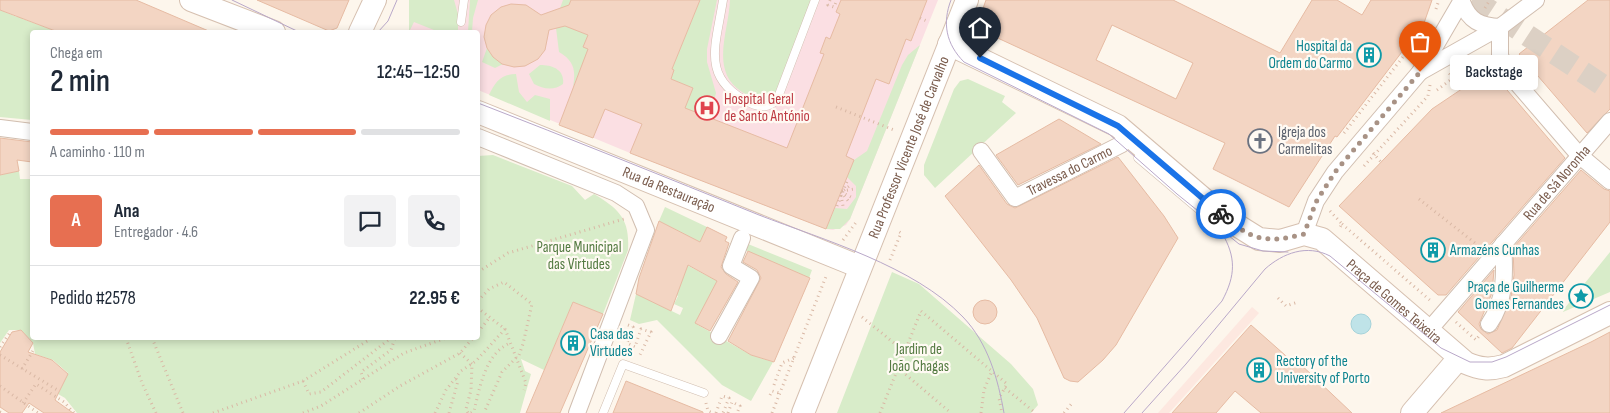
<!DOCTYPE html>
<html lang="pt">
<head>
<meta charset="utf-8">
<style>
  body { margin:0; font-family:"Sofia Sans Condensed",sans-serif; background:#f2f2f3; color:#1f2937; height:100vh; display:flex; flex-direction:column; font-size:19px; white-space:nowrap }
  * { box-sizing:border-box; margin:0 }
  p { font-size:16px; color:#747a83 }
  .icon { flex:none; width:28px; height:28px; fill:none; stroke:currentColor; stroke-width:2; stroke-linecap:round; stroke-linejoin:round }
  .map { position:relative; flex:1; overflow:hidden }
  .side { position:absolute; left:30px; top:30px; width:450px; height:310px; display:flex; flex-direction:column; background:#fff; border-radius:5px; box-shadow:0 2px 8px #0003 }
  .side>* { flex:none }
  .pin { position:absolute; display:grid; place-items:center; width:42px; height:42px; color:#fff; margin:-51px -21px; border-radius:50% 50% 50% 0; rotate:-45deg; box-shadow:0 0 5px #0007 }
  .pin .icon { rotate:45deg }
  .courier { position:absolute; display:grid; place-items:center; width:50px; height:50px; margin:-25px; border:4px solid #1a73e8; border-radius:50%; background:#fff; color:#222; box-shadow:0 1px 6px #0007 }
  .bubble { position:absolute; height:35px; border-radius:5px; background:#fff; box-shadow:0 2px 8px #0003; font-size:16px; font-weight:600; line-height:35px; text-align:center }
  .overview em { font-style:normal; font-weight:600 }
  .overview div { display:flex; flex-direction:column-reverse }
  .overview { display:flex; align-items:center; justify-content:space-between; height:85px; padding:0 20px }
  h1 { font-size:32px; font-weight:600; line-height:38px }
  .bar { display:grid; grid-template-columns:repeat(4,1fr); gap:8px 5px; align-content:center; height:60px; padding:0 20px }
  .bar i { height:6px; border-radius:4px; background:#e0e1e3 }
  .bar .current { background:#e76f51 }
  .bar p { grid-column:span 4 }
  .line { display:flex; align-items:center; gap:12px; padding:0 20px; border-top:1px solid #e0e1e3 }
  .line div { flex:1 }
  .round { display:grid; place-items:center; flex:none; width:52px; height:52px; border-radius:5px; background:#f2f2f3 }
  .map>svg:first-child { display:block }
  .commercial { fill:#fde8e0 }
  .medical { fill:#fbdfe3 }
  .green { fill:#d8ecc9 }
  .water { fill:#bfe3e8; stroke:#a5d3da }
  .building { fill:#f3d5c3; stroke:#e6bba3; fill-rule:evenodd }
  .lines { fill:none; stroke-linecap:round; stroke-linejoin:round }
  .secondary-tunnel { stroke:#dcd0c4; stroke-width:22; stroke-dasharray:22 11; stroke-linecap:butt }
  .lane-casing { stroke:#d1beb0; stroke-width:9 }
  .street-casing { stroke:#d1beb0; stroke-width:18 }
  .secondary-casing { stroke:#d6c0b0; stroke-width:24 }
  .path { stroke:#d9b8a5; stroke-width:3; stroke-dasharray:1 4; stroke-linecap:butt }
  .lane { stroke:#fff; stroke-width:8 }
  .street { stroke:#fff; stroke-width:16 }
  .secondary { stroke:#fff; stroke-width:22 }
  .tram { stroke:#b9a8c9; stroke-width:1 }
  .done { stroke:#a89285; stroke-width:5; stroke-dasharray:0 9 }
  .route { stroke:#1a73e8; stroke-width:6 }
  .labels { text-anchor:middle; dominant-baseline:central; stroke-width:4.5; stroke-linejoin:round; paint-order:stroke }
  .culture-label { font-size:15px; fill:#0d838f; stroke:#fffaf3; text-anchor:start }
  .health-label { font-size:15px; fill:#be3a42; stroke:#fffaf3; text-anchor:start }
  .worship-label { font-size:15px; fill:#5b616d; stroke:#fffaf3; text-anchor:start }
  .street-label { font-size:15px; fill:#7a5c4d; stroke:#fffaf3 }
  .park-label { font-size:15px; fill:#537a41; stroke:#fffaf3 }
</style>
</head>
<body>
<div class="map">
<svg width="1610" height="413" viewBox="0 0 1610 413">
  <rect width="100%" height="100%" fill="#fdf6ec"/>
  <path class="commercial" d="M 1252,307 L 1259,313 L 1169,413 L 1158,413 Z"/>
  <path class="medical" d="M 409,0 L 938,0 L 850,219 L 846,225 L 833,230 L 826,229 L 630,153 L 478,90 L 478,32 L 409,32 Z"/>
  <path class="green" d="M 24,0 L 23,19 L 58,32 L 32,32 L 32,120 L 0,117 L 0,10 L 17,17 Z
    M 409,0 L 454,0 L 458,14 L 458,32 L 439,32 L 414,22 L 410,30 L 416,32 L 409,32 Z
    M 470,0 L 478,0 L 473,18 L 472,32 L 468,32 Z
    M 563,0 L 571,0 L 568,27 L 588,35 L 583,47 L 593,51 L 583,63 L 573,87 C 576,70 574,61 559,52 L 556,28 L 564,26 L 559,11 Z
    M 700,0 L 717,0 L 707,49 L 707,62 L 716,93 L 710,118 L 685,108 L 693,88 L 671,79 L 674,70 L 672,69 Z
    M 730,0 L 811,0 L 774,96 L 766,103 C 756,101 750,97 742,92 C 709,71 729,31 730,0 Z
    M 920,45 L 850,219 L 840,229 L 826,229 L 835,208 L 847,209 L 856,197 L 856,186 L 847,177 L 854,160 L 867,151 L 902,65 L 908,55 Z
    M 487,48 L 493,57 L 503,64 L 495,68 L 482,62 Z
    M 540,65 C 553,65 565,70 563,84 C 554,91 543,89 534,84 L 529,74 Z
    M 516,74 L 519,92 L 527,102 L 535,95 L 550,99 L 550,121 L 489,95 C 495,82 501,74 516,74 Z
    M 968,79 L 1005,96 L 1002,102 L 1016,113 L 935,188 L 924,175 L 924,165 L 954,89 L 960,81 Z
    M 493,155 L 572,186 L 585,200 L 594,194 C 619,209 630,219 628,250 L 603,314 L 573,302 L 544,370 L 521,359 L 525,371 L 531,374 L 520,413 L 77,413 L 65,398 L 58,394 L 68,373 L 53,360 L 35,354 L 33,343 L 21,330 L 9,330 L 0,343 L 0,175 L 19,171 L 20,179 L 32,179 L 32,338 L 478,338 L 478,156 Z
    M 665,207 L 707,227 L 700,242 L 659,221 Z
    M 748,244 L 812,270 L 809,278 L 745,250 Z
    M 1610,252 L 1610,292 L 1563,312 L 1564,309 Z
    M 683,263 L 717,281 L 698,325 L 751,355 L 773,362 L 751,401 L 722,385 L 657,320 L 639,324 L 630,320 L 636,294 L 680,315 L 683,308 L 674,304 L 678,296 L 666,290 Z
    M 892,272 L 919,284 L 1011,364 L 1033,389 L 1038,405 L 1031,413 L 837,413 Z"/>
  <path class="water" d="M1351 324a10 10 0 1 1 20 0a10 10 0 1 1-20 0Z"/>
  <path class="building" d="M 0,0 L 136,0 L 211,32 L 58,32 L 0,10 Z
    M 257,0 L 349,0 L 337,28 L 329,31 Z
    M 571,0 L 700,0 L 672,69 L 674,70 L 671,79 L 693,88 L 685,108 L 787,148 L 824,54 L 820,53 L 826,37 L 830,39 L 840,14 L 836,12 L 841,0 L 927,0 L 911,41 L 906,39 L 889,84 L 876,79 L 846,156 L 854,160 L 826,229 L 630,153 L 642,124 L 605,109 L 593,138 L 559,125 L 588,49 L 583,47 L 588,35 L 565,26 L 549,30 L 545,50 L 538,59 L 525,66 L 514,67 L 502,64 L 493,57 L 487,48 L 484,37 L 486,25 L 491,15 L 501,7 L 511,4 L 526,5 L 541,15 L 569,5 Z
    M 986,0 L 1173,0 L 1280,53 L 1312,0 L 1337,0 L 1362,15 L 1371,0 L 1432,0 L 1424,23 L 1337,137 L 1335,136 L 1289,207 L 1213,169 L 1225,143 L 976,28 ZM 1112,25 L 1193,63 L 1176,99 L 1096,60 Z
    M 1588,0 L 1610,0 L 1610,109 L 1587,133 L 1519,54 Z
    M 1490,70 L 1565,158 L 1446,295 L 1438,295 L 1339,206 L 1432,109 Z
    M 1059,119 L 1101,144 L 1018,185 L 996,155 Z
    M 0,138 L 32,142 L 32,162 L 17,160 L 19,171 L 0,175 Z
    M 1118,157 L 1164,216 L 1178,238 L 1116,345 L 1103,360 L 1078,382 L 1070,381 L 1064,378 L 1037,318 L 1011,280 L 945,196 L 979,165 L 1007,204 L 1015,208 Z
    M 1581,170 L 1604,189 L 1610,191 L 1610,222 L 1512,348 L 1502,353 L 1458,312 L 1494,270 L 1492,293 L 1479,324 L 1481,329 L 1488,334 L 1497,330 L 1511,297 L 1514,275 L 1513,248 Z
    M 659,221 L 700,242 L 707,227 L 727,237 L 725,241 L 729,243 L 721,267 L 726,274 L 738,282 L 710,331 L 695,323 L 717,281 L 688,265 L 671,311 L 636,294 L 639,278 Z
    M 748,251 L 810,278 L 774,362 L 751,355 L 728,341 L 761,278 L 757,270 L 743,262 Z
    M973 312a12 12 0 1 1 24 0a12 12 0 1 1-24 0Z
    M 573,302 L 603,314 L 560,413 L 526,413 Z
    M 1251,325 L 1294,363 L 1296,360 L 1352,413 L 1261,413 L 1235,391 L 1216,413 L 1172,413 Z
    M 21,330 L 33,343 L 28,352 L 52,360 L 68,374 L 55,400 L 73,413 L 44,413 L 29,403 L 22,413 L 9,413 L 0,407 L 0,352 L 12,332 Z
    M 1610,332 L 1610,413 L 1441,413 L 1591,342 Z
    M 626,381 L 703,412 L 703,413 L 613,413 Z"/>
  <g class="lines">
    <path class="secondary-tunnel" d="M 1472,0 L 1486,8 L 1610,90"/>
    <g class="lane-casing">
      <path id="lane" d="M 723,0 C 716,46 700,78 750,103 C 761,108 768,108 777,100 L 815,0
        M 461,22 L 464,0
        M 1138,158 L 1209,218
        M 603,413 L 623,364 L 704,393"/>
    </g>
    <g class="street-casing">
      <g id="street">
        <path d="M 1462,2 C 1469,21 1480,26 1500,27"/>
        <path d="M 1500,27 L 1500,55 L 1504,68 L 1579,155 L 1610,181"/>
        <path d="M 1420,72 L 1500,27 L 1536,0"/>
        <path d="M 0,128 L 32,132"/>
        <path d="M 478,137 L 616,193 L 636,206 L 646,230 L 577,413"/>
        <path id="s1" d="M 981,151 L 1015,198 L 1122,144"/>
        <path d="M 1304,234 L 1316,201 L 1335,172 L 1420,72 L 1462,0"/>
        <path d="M 1489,324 C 1506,300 1505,272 1503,244"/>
        <path id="s2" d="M 1429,330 L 1610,121"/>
        <path d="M 719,336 L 751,278 L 731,266 L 742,238"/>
      </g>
    </g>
    <g class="secondary-casing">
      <g id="secondary">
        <path d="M 191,0 L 274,32"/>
        <path d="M 360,32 L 375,0"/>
        <path id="s3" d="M 949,44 L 1118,126 L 1227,219 L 1259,239 L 1280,241 L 1304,234 L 1322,239 L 1466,363 C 1480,369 1489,370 1504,366 L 1610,313"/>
        <path id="s4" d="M 478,112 L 860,267"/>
        <path id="s5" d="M 803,413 L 967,0"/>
        <path d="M 1412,413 L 1459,358"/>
      </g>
    </g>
    <path class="path" d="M 830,0 L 828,5 L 834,7 L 837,0
      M 1485,8 L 1490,0
      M 1436,9 L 1439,0
      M 920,18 L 929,22
      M 1453,78 L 1458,74
      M 1437,90 L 1453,78 L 1449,73
      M 836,107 L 894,130
      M 1344,133 L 1420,35
      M 1373,153 L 1381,162
      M 1364,166 L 1428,96 L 1430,85
      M 844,190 L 852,184
      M 842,191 L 854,189
      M 841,192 L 853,198
      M 841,192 L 849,202
      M 841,195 L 843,206
      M 1419,199 L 1480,247
      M 837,206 L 848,179
      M 1330,211 L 1342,224 L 1339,229
      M 1342,224 L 1432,302
      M 843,240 L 857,221
      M 890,260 L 901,233 L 896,230
      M 478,272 L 508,253 L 624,219
      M 1278,298 L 1286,306 L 1298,302
      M 478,301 L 489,289 L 504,282 L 532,304 L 523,344 L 519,355 L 502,372 L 484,413
      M 478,311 L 479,309 L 505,329 L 526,383 L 524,390
      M 862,317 L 905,352
      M 1456,322 L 1476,340 L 1479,336
      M 628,325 L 633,327 L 627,343 L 635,347 L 641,329 L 651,332 L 639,357
      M 478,332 L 490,317
      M 126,338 L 142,383 L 156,413
      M 152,338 L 183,413
      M 0,347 L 11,331
      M 460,353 L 472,364 L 471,390 L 466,409 L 468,413
      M 0,355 L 59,391
      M 898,368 L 951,413
      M 22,369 L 34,349
      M 363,379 L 361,372 L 391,350 L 395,338
      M 303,381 L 309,394 L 321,392 L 391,338
      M 774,385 L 782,363 L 794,358
      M 0,386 L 38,413
      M 1005,388 L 1033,411
      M 770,395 L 772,391 L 779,393
      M 23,403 L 36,384 L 64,402 L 74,413
      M 706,403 L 708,411 L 713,413
      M 0,412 L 3,413
      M 213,413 L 303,381 L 372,338
      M 303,413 L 321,406 L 404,353 L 446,338
      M 359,413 L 400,386 L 460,353 L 473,338
      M 435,413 L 446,390 L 461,371 L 476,361 L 505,329
      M 449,413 L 458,381 L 456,379
      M 471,413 L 474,411 C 480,387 485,354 510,343
      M 716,413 L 722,396 L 729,398 L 723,413
      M 728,413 L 732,402 L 740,406 L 737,413
      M 772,413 L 827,274
      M 880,413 L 921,311 L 1007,384 L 999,398 L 1002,413
      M 981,413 L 984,390 L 992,371
      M 1064,413 L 1073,402"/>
    <use href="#lane" class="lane"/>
    <use href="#street" class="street"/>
    <use href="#secondary" class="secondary"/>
    <path class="tram" d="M 232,0 L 299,32
      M 951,0 C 942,23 946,44 964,62 L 1109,134 L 1177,194 L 1239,244 L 1263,251 L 1288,252
      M 378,32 L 388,21 L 397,0
      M 478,103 C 571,139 665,177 759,215 C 824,240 914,266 963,317 C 988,343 998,379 1004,413
      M 1124,413 L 1222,301 C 1236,275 1236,257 1222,233
      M 1142,413 L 1186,364 L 1265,269 C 1283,253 1307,244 1330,256 L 1441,348 L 1470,362 L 1492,362 L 1506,357 L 1610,305"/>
  </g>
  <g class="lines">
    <path class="done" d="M 1221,214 C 1251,240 1266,244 1304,234 L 1316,202 L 1335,172 L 1420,72"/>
    <path class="route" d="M 980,58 L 1118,126 L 1221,214"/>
  </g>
  <defs>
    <g id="building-ring" transform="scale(1.25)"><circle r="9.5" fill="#fffaf3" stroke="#0f9aa8" stroke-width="1.5"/><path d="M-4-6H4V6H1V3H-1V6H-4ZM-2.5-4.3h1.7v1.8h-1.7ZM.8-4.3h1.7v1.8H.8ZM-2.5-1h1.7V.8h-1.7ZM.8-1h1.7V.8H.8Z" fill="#0f9aa8"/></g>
    <g id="hospital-ring" transform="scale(1.25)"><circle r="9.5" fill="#fffaf3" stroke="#e0444e" stroke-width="1.5"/><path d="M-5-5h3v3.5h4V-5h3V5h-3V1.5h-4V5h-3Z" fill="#e0444e"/></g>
    <g id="church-ring" transform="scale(1.25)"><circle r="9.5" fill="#fffaf3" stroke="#6b7280" stroke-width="1.5"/><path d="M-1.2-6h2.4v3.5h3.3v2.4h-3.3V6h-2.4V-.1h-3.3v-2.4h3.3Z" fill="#6b7280"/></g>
    <g id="sight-ring" transform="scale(1.25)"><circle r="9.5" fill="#fffaf3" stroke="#0f9aa8" stroke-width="1.5"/><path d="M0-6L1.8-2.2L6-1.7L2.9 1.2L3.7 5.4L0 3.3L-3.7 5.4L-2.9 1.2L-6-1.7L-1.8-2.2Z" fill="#0f9aa8"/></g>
  </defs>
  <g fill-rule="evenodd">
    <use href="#building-ring" x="1369" y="55"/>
    <use href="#hospital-ring" x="707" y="108"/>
    <use href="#church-ring" x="1260" y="141"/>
    <use href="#building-ring" x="1433" y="250"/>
    <use href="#sight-ring" x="1581" y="296"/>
    <use href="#building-ring" x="573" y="343"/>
    <use href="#building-ring" x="1259" y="370"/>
  </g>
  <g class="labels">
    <g class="culture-label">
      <text x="1352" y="46" text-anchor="end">Hospital da<tspan x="1352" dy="17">Ordem do Carmo</tspan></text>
      <text x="1450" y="250">Armazéns Cunhas</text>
      <text x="1564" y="287" text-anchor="end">Praça de Guilherme<tspan x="1564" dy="17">Gomes Fernandes</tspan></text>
      <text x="590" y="334">Casa das<tspan x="590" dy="17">Virtudes</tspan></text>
      <text x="1276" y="361">Rectory of the<tspan x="1276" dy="17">University of Porto</tspan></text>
    </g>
    <g class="health-label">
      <text x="724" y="99">Hospital Geral<tspan x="724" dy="17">de Santo António</tspan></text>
    </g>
    <g class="worship-label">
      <text x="1278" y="132">Igreja dos<tspan x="1278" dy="17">Carmelitas</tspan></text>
    </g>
    <g class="street-label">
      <text stroke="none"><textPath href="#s5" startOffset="286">Rua Professor Vicente José de Carvalho</textPath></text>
      <text stroke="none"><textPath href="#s1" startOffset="119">Travessa do Carmo</textPath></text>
      <text stroke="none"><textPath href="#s2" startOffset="195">Rua de Sá Noronha</textPath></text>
      <text stroke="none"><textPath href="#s4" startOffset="206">Rua da Restauração</textPath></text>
      <text stroke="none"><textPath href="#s3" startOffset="529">Praça de Gomes Teixeira</textPath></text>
    </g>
    <g class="park-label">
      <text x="579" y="247">Parque Municipal<tspan x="579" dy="17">das Virtudes</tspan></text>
      <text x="919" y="349">Jardim de<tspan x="919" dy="17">João Chagas</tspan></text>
    </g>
  </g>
</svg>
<div class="pin" style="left:1420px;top:72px;background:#ea580c"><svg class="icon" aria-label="bag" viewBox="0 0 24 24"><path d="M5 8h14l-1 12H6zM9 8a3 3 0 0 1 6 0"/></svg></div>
<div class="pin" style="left:980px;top:58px;background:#1f2937"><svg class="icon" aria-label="home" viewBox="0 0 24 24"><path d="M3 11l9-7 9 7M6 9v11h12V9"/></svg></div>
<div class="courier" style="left:1221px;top:214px"><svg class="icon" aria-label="bike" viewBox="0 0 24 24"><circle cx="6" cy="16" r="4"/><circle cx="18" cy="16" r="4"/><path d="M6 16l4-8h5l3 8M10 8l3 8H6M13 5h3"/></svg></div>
<div class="bubble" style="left:1450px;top:55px;width:88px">Backstage</div>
<section class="side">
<div class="overview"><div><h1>2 min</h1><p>Chega em</p></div><em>12:45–12:50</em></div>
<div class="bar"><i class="current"></i><i class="current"></i><i class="current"></i><i></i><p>A caminho · 110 m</p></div>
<div class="line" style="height:90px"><b class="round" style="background:#e76f51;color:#fff">A</b><div><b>Ana</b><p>Entregador · 4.6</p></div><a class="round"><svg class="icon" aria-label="chat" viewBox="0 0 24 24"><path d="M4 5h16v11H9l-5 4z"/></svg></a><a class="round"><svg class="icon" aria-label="phone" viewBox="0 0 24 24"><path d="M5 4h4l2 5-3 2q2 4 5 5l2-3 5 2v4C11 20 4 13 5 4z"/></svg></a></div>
<div class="line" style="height:65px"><div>Pedido #2578</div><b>22.95 €</b></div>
</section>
</div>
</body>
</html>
